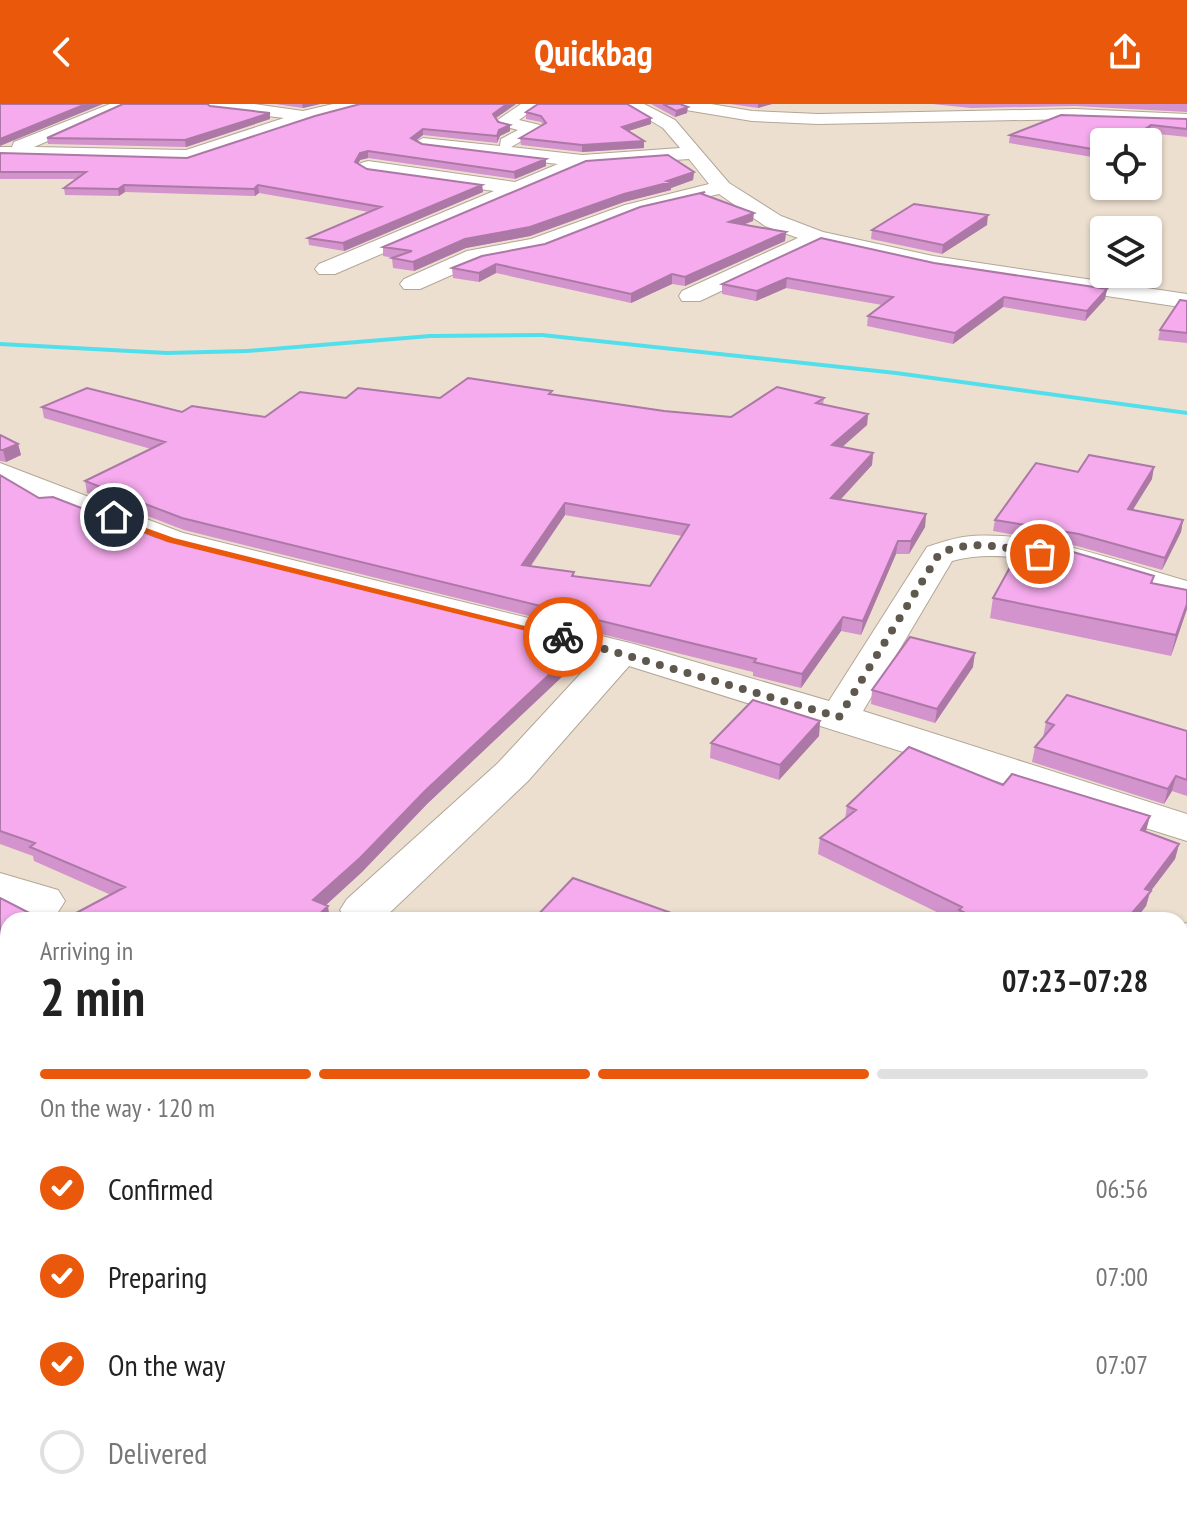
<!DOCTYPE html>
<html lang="en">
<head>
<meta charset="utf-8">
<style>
  body { margin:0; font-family:"PT Sans Narrow",sans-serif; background:#f6f6f6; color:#222; height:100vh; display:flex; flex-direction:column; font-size:30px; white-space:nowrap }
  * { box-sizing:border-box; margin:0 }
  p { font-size:26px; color:#767676 }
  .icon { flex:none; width:44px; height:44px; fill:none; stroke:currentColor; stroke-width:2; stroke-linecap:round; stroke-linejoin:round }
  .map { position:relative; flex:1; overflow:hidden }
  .sheet { position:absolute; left:0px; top:808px; width:1188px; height:602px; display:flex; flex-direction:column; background:#fff; border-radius:24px 24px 0 0; box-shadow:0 2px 6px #0004 }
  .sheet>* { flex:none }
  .fabs { position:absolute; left:1090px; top:24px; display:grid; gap:16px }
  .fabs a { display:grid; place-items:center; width:72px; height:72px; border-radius:8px; background:#fff; box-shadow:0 2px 6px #0004; font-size:40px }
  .pin { position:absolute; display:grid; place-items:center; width:68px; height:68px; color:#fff; margin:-34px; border:4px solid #fff; border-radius:50%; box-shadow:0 2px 8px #0007 }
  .courier { position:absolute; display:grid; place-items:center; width:80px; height:80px; margin:-40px; border:6px solid #ea580c; border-radius:50%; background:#fff; color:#222; box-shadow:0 2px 10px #0007 }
  .head em { font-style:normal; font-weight:800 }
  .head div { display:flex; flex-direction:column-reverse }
  .head { display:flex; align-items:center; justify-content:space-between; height:136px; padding:0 40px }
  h1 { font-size:52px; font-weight:800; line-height:60px }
  .bar { display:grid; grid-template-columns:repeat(4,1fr); gap:12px 8px; align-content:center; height:96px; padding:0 40px }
  .bar i { height:10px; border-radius:6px; background:#e0e0e0 }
  .bar .current { background:#ea580c }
  .bar p { grid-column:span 4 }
  ol { padding:0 40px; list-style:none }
  li { display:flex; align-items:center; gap:24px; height:88px }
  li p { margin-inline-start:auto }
  li .icon { padding:8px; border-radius:50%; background:#ea580c; color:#fff; stroke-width:4 }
  li:last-child { color:#767676 }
  li i { width:44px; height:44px; border:4px solid #e0e0e0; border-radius:50% }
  header { display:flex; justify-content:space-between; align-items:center; height:104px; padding:0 40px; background:#ea580c; color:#fff; font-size:36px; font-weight:800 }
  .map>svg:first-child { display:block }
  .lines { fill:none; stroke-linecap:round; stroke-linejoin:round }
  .stream { fill:#51dfec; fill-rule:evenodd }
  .minor-casing { stroke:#b2a697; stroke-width:2 }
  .minor { fill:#fff; fill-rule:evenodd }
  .wall { fill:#d393cc; fill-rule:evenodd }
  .shaded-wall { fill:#ac78a6 }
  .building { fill:#f5abed; stroke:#ac78a6; stroke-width:2; fill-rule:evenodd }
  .route { fill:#ea580c }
  .done { stroke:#5f584f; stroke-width:8; stroke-dasharray:0 14.4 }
</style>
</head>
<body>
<header><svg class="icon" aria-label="back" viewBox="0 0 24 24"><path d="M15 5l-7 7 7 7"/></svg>Quickbag<svg class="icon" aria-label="share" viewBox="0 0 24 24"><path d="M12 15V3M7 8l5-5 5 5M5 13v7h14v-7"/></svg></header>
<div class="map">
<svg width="1187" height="1409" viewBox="0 0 1187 1409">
  <rect width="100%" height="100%" fill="#ecdfcf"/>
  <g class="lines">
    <path class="stream" d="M 542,229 L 896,267 L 1187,307 L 1187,311 L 896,271 L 542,233 L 430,234 L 247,249 L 167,251 L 0,242 L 0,238 L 167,247 L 247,245 L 430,230 Z"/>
    <g class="minor-casing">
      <path id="minor" d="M 110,0 L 133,0 L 34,43 L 186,46 L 284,14 L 211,5 L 203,0 L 254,0 L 303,7 L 333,0 L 361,0 L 359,4 L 315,15 L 188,58 L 0,53 L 0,43 L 12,43 L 14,38 Z
        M 521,0 L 541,0 L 519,16 L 540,21 L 543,25 L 511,43 L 582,51 L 680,44 L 663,24 L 623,0 L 644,0 L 675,16 L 729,79 L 781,112 L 823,128 L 933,152 L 1187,190 L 1187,204 L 933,166 L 820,140 L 700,197 L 682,197 L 679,192 L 682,187 L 798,134 L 765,122 L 719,90 L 639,109 L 544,146 L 481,158 L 420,185 L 404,185 L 400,180 L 404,175 L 467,147 L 531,135 L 625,101 L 709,80 L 689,55 L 585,62 L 335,170 L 319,170 L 315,165 L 319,160 L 494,87 L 368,69 L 361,67 L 358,63 L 361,59 L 368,57 L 515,78 L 558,60 L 423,44 L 414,39 L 423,34 L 500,42 L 501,35 L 518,26 L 499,21 L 496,17 Z
        M 672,0 L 711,0 L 752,7 L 818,10 L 1075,5 L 1187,10 L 1187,20 L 1075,15 L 818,20 L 752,17 L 680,5 Z
        M 0,359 L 183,429 L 634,540 L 829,597 L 927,443 C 939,439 951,435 963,433 C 1032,424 1120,458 1187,477 L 1187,499 C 1118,482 1022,437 952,457 L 863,607 L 1187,710 L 1187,737 L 629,562 L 528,677 L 382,816 L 347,816 L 340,806 L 347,795 L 498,659 L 596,553 L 159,443 L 0,379 Z
        M 0,769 L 58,786 L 65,797 L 58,808 L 41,812 L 0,800 Z
        M 1187,819 L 1187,867 L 1180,868 L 1180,821 Z
        M 1180,1283 L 1187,1284 L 1187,1344 L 1180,1343 Z
        M 8,1389 L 8,1402 L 88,1402 L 85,1409 L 0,1409 Z
        M 545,1402 L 616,1402 L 619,1409 L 547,1409 Z"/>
    </g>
    <use href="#minor" class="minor"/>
  </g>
  <path class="wall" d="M 275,0 L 320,0 L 303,4 Z
    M 516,0 L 496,14 L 510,27 L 500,32 L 497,39 L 423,31 L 416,37 L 422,40 L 546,62 L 515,75 L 368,54 L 360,56 L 358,60 L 367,65 L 482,81 L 483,88 L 344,147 L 309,141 L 308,134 L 369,108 L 259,89 L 255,92 L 125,88 L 119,92 L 65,91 L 64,84 L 76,75 L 0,75 L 0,49 L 187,54 Z
    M 651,0 L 680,0 L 687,9 L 675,13 Z
    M 730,0 L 772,0 L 758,4 Z
    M 932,0 L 1187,0 L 1187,8 L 1075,2 L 971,4 Z
    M 210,2 L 270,9 L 270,15 L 186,43 L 48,40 L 47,34 Z
    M 526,8 L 651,14 L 651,20 L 628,27 L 644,37 L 644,44 L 582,48 L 521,41 L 520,34 L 543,21 L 541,18 L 526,15 Z
    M 1187,15 L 1187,33 L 1149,29 L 1104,38 L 1104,55 L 1009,39 L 1010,31 Z
    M 694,68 L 693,76 L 671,84 L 671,86 L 624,98 L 530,132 L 466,144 L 414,167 L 393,164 L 392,154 L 394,154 L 383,152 L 383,143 Z
    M 753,117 L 745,120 L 786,128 L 785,137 L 685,182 L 672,180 L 631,199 L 496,169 L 479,178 L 453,174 L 452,164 L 545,140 Z
    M 987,121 L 942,150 L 871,135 L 872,126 Z
    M 934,159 L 1107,185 L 1105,195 L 1085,217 L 1003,203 L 953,240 L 867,222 L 868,212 L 882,201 L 786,184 L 756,197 L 722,190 L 722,180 Z
    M 1187,197 L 1187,239 L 1158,236 L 1160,226 Z
    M 552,291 L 664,307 L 731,313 L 824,294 L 823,301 L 868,310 L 867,321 L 842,343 L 873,349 L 872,361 L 840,396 L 926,410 L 925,423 L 909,450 L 896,450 L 861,531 L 841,527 L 801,584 L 753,572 L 753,568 L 184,426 L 87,389 L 85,377 L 151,345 L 44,314 L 42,303 L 265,313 L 346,294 L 440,294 ZM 565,411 L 682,432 L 650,482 L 574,472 L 574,468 L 531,462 Z
    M 0,331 L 18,340 L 21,351 L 6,358 L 0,357 Z
    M 1078,368 L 1152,375 L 1132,406 L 1183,416 L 1181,428 L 1162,466 L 1077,442 L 993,427 L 995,416 Z
    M 0,371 L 39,394 L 156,433 L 583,553 L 427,700 L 362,768 L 326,801 L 111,791 L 34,757 L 33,752 L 0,740 Z
    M 1152,480 L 1187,486 L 1187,505 L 1171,552 L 990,514 L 993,494 Z
    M 973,563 L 935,619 L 871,600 L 872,586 Z
    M 820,617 L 819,632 L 779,676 L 710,654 L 711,639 Z
    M 1046,618 L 1187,627 L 1187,692 L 1172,687 L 1164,700 L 1032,658 L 1035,643 L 1044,633 L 1043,633 Z
    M 1003,681 L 1145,728 L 1179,740 L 1175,755 L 1150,788 L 1146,802 L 1135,816 L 953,816 L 818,750 L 820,734 L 845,715 L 847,702 Z
    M 0,794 L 8,816 L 8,884 L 0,877 Z
    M 1187,1001 L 1187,1197 L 1180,1194 L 1180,1015 Z
    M 733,1402 L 949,1402 L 930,1409 L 736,1409 Z"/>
  <path class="shaded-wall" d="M 86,0 L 103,0 L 0,42 L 0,35 Z
    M 302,0 L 320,0 L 303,4 Z
    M 507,0 L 516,0 L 493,16 L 493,10 Z
    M 758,0 L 772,0 L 758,4 Z
    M 688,3 L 687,9 L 675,13 L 676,7 Z
    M 270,9 L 270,15 L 186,43 L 185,36 Z
    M 651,14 L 651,20 L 622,29 L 622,23 Z
    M 510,21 L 510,27 L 500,32 L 497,39 L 497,32 L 499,26 Z
    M 1151,21 L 1149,29 L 1136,38 L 1125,38 Z
    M 423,25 L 423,31 L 411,40 L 411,34 Z
    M 644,37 L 644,44 L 582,48 L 582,41 Z
    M 368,47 L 368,54 L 360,56 L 356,65 L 355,58 L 360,49 Z
    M 546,55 L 546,62 L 515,75 L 514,68 Z
    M 694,68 L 693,76 L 671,84 L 671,86 L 624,98 L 530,132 L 466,144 L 414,167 L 413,158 L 465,135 L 667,77 Z
    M 124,81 L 125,88 L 119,92 L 118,85 Z
    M 258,81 L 259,89 L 255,92 L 254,85 Z
    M 482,81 L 483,88 L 344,147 L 343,139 Z
    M 754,109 L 753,117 L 729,126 L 729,118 Z
    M 988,111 L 987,121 L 942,150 L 943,141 Z
    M 786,128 L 785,137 L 685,182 L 685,173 Z
    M 496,160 L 496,169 L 479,178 L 479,169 Z
    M 672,170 L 672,180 L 631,199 L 631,190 Z
    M 787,174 L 786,184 L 756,197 L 757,187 Z
    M 1107,185 L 1105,195 L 1085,217 L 1087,207 Z
    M 1004,193 L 1003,203 L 953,240 L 955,229 Z
    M 868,310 L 867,321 L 831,353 L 832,341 Z
    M 18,340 L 21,351 L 6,358 L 3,346 Z
    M 873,349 L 872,361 L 830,407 L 831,394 Z
    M 1154,363 L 1152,375 L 1126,417 L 1128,405 Z
    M 565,399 L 565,411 L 522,474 L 522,461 Z
    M 926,410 L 925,423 L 909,450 L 911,437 Z
    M 1183,416 L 1181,428 L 1162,466 L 1165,454 Z
    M 898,437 L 896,450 L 861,531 L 863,517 Z
    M 1187,500 L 1187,505 L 1171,552 L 1176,531 Z
    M 843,513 L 841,527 L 801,584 L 802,570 Z
    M 583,539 L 583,553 L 427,700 L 362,768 L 315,811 L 313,796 L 426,686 Z
    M 975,549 L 973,563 L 935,619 L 937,605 Z
    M 820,617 L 819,632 L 779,676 L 780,661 Z
    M 1176,672 L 1172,687 L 1164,700 L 1168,685 Z
    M 1150,712 L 1146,727 L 1137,741 L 1141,726 Z
    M 1179,740 L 1175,755 L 1150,788 L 1146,802 L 1135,816 L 1126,816 L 1145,785 Z
    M 328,802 L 330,816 L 313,816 Z
    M 0,982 L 4,994 L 0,996 Z
    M 8,1270 L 8,1289 L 0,1293 L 0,1274 Z
    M 890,1402 L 949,1402 L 930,1409 L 871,1409 Z"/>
  <path class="building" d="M 0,0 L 86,0 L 0,35 Z
    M 123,0 L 207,0 L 210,2 L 270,9 L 185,36 L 47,34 Z
    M 360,0 L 507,0 L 493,10 L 498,18 L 510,21 L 499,26 L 497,32 L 423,25 L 411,34 L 422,40 L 546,55 L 514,68 L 368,47 L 360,49 L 355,58 L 367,65 L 482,81 L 343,139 L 308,134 L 381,103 L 258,81 L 254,85 L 124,81 L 118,85 L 64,84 L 86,68 L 0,68 L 0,49 L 187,54 L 315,12 Z
    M 538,0 L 627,0 L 651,14 L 622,23 L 644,37 L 582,41 L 520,34 L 546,19 L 541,12 L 526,8 Z
    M 663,0 L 680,0 L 688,3 L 676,7 Z
    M 1061,11 L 1187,15 L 1187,25 L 1151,21 L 1125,38 L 1104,38 L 1104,47 L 1010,31 Z
    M 668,51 L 694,68 L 667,77 L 671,78 L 624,90 L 530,123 L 465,135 L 413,158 L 392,154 L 412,147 L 383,143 L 586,57 Z
    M 705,88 L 702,90 L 754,109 L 729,118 L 786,128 L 685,173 L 672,170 L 631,190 L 496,160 L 479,169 L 452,164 L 482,152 L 545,140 L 640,103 Z
    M 914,100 L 988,111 L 943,141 L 872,126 Z
    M 821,134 L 934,159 L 1107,185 L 1087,207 L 1004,193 L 955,229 L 868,212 L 893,193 L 787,174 L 757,187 L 722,180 Z
    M 1180,196 L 1187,197 L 1187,229 L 1160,226 Z
    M 468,274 L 552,287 L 549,290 L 664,307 L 731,313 L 777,283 L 824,294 L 816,299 L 868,310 L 832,341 L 873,349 L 831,394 L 926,410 L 911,437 L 898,437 L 863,517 L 843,513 L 802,570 L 754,558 L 756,555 L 182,414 L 85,377 L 165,338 L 42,303 L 87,284 L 182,308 L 192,302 L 265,313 L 300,288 L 346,294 L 358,284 L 440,294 ZM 565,399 L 689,421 L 650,482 L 572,472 L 574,468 L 522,461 Z
    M 0,331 L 18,340 L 3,346 L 0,346 Z
    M 1089,351 L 1154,363 L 1128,405 L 1183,416 L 1165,454 L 1079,430 L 995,416 L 1036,359 L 1078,368 Z
    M 0,371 L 39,394 L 53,393 L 156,433 L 583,539 L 426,686 L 360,754 L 313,796 L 328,802 L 313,816 L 63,816 L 125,783 L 30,743 L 35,739 L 0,727 Z
    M 1024,438 L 1073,448 L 1154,472 L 1151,479 L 1187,486 L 1187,500 L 1176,531 L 993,494 Z
    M 910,533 L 975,549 L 937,605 L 872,586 Z
    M 1067,591 L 1187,627 L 1187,676 L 1176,672 L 1168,685 L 1035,643 L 1054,621 L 1046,618 Z
    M 753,596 L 820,617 L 780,661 L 711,639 Z
    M 909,643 L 1003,681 L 1012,670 L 1150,712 L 1141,726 L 1179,740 L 1145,785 L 1151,787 L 1126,816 L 974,816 L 976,814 L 959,806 L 962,803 L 820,734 L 856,706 L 847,702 Z
    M 573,774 L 688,815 L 687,816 L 533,816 Z
    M 0,794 L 43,816 L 8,816 L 8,873 L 0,866 Z
    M 0,996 L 8,1013 L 8,1270 L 0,1274 Z
    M 1187,1001 L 1187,1177 L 1180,1174 L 1180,1015 Z
    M 134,1402 L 177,1402 L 181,1409 L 121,1409 Z
    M 252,1402 L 487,1402 L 490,1409 L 237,1409 Z
    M 747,1402 L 890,1402 L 871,1409 L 750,1409 Z"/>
  <path class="route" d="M 110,411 L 174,434 L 569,533 L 563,536 L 167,438 L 110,415 Z"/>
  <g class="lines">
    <path class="done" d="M 563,533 L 839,613 L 939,450 C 970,434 1007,444 1040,450"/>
  </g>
</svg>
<div class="fabs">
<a><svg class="icon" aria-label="locate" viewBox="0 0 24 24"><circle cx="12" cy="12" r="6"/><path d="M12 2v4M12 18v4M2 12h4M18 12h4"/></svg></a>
<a><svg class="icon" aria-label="layers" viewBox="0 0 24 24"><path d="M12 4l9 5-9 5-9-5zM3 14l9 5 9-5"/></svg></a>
</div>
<div class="pin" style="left:1040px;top:450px;background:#ea580c"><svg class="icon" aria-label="bag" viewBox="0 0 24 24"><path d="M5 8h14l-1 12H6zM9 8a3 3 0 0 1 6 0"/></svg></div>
<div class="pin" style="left:114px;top:413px;background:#1f2937"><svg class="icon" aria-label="home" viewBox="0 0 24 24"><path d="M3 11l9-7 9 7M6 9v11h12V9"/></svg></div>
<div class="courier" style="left:563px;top:533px"><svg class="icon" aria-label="bike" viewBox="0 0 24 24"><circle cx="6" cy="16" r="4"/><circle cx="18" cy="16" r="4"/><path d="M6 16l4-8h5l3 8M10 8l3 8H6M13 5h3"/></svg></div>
<section class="sheet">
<div class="head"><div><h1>2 min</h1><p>Arriving in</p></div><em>07:23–07:28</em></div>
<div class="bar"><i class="current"></i><i class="current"></i><i class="current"></i><i></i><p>On the way · 120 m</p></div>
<ol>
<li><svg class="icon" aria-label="check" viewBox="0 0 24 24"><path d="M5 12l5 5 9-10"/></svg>Confirmed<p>06:56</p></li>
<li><svg class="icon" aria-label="check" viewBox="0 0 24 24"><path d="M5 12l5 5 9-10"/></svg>Preparing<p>07:00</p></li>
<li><svg class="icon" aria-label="check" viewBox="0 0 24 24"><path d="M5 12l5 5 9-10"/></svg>On the way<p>07:07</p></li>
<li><i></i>Delivered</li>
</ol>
</section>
</div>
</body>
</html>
